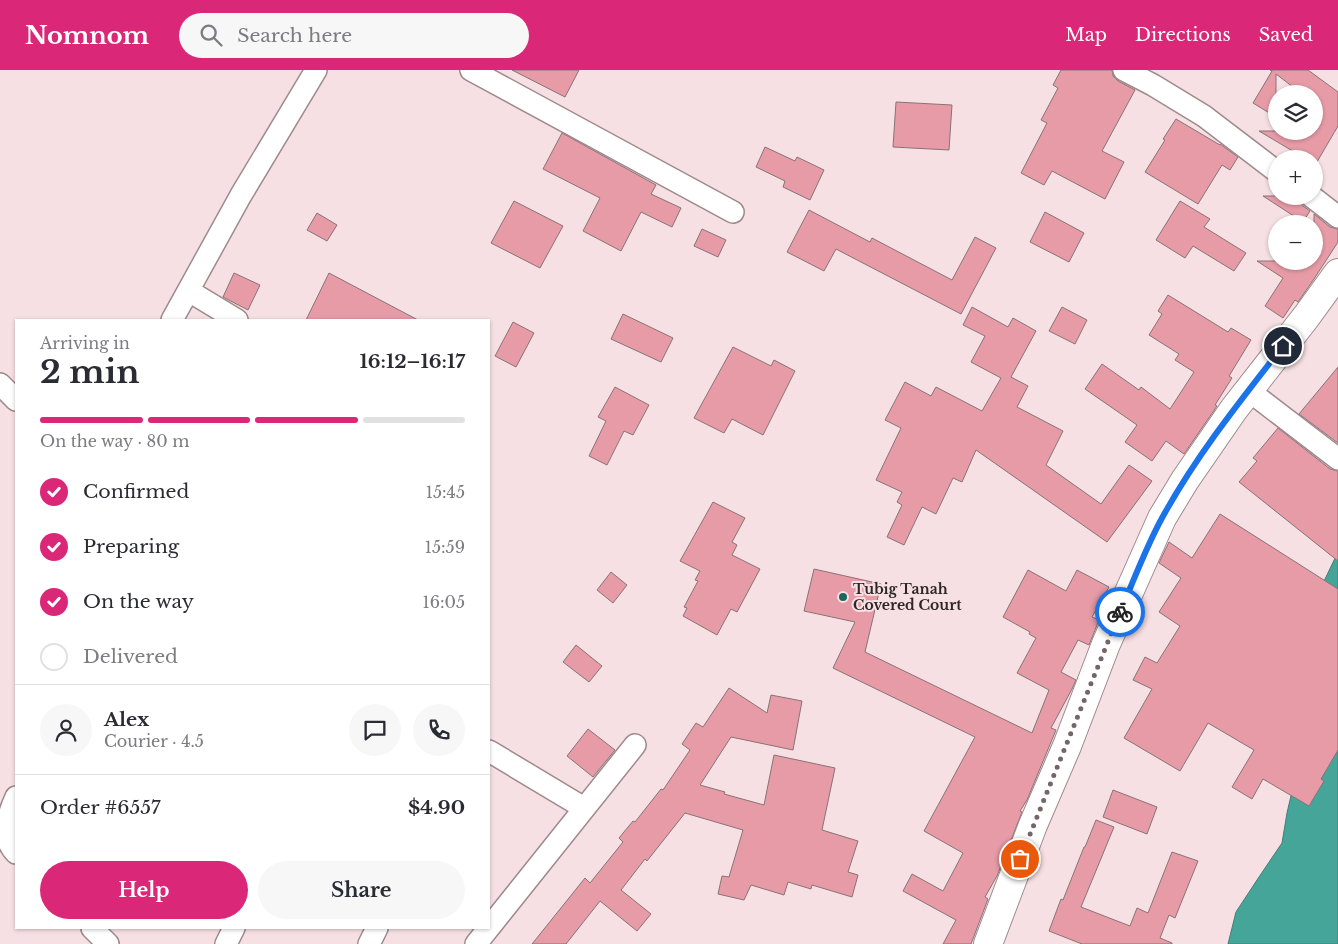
<!DOCTYPE html>
<html lang="en">
<head>
<meta charset="utf-8">
<style>
  body { margin:0; font-family:"Libre Baskerville",serif; background:#f7f7f7; color:#2b2b33; height:100vh; display:flex; flex-direction:column; font-size:19px; white-space:nowrap }
  * { box-sizing:border-box; margin:0 }
  p { font-size:16px; color:#7c7c81 }
  .icon { flex:none; width:28px; height:28px; fill:none; stroke:currentColor; stroke-width:2; stroke-linecap:round; stroke-linejoin:round }
  .map { position:relative; flex:1; overflow:hidden }
  .details { position:absolute; left:15px; top:249px; width:475px; height:610px; display:flex; flex-direction:column; background:#fff; border-radius:0px; box-shadow:0 1px 4px #0004 }
  .details>* { flex:none }
  .controls { position:absolute; left:1268px; top:15px; display:grid; gap:10px }
  .controls a { display:grid; place-items:center; width:55px; height:55px; border-radius:50%; background:#fff; box-shadow:0 1px 4px #0004; font-size:25px }
  .pin { position:absolute; display:grid; place-items:center; width:42px; height:42px; color:#fff; margin:-21px; border:2px solid #fff; border-radius:50%; box-shadow:0 1px 5px #0007 }
  .courier { position:absolute; display:grid; place-items:center; width:50px; height:50px; margin:-25px; border:4px solid #1a73e8; border-radius:50%; background:#fff; color:#222; box-shadow:0 1px 6px #0007 }
  .overview em { font-style:normal; font-weight:700 }
  .overview div { display:flex; flex-direction:column-reverse }
  .overview { display:flex; align-items:center; justify-content:space-between; height:85px; padding:0 25px }
  h1 { font-size:32px; font-weight:700; line-height:38px }
  .bar { display:grid; grid-template-columns:repeat(4,1fr); gap:8px 5px; align-content:center; height:60px; padding:0 25px }
  .bar i { height:6px; border-radius:4px; background:#e1e1e2 }
  .bar .on { background:#db2777 }
  .bar p { grid-column:span 4 }
  .line { display:flex; align-items:center; gap:12px; padding:0 25px; border-top:1px solid #e1e1e2 }
  .line div { flex:1 }
  .round { display:grid; place-items:center; flex:none; width:52px; height:52px; border-radius:26px; background:#f7f7f7 }
  ol { padding:0 25px; list-style:none }
  li { display:flex; align-items:center; gap:15px; height:55px }
  li p { margin-inline-start:auto }
  li .icon { padding:5px; border-radius:50%; background:#db2777; color:#fff; stroke-width:4 }
  li:last-child { color:#7c7c81 }
  li i { width:28px; height:28px; border:2px solid #e1e1e2; border-radius:50% }
  .primary-button { display:flex; gap:10px; margin-top:auto; padding:10px 25px }
  .primary-button a { flex:1; height:58px; border-radius:30px; background:#db2777; color:#fff; font-size:20px; font-weight:700; line-height:58px; text-align:center }
  .primary-button a+a { background:#f7f7f7; color:#2b2b33 }
  header { display:flex; align-items:center; gap:30px; box-sizing:border-box; height:70px; padding:0 25px; background:#db2777; color:#fff }
  header strong { font-size:24px }
  nav { display:flex; gap:28px; margin-inline-start:auto; font-size:18px }
  .search { width:350px; height:45px; background:#f7f7f7; display:flex; align-items:center; gap:12px; box-sizing:border-box; padding:0 18px; border-radius:28px; color:#7c7c81; font-size:19px }
  .map>svg:first-child { display:block }
  .water { fill:#46a599; stroke:#3e7f76 }
  .building { fill:#e79ba7; stroke:#877376 }
  .lines { fill:none; stroke-linecap:round; stroke-linejoin:round }
  .street-casing { stroke:#9e8a8c; stroke-width:24 }
  .secondary-casing { stroke:#9e8a8c; stroke-width:30 }
  .street { stroke:#fff; stroke-width:21 }
  .secondary { stroke:#fff; stroke-width:28 }
  .done { stroke:#746668; stroke-width:5; stroke-dasharray:0 9 }
  .route { stroke:#1a73e8; stroke-width:6 }
  .poi-dot { fill:#1c665d; stroke:#f7e0e3; stroke-width:2 }
  .labels { text-anchor:middle; dominant-baseline:central; stroke-width:4; stroke-linejoin:round; paint-order:stroke }
  .poi-label { font-size:14px; font-weight:bold; fill:#2d2526; stroke:#f7e0e3; text-anchor:start }
</style>
</head>
<body>
<header>
<strong>Nomnom</strong>
<div class="search"><svg class="icon" aria-label="search" viewBox="0 0 24 24"><circle cx="10" cy="10" r="6"/><path d="M15 15l6 6"/></svg>Search here</div>
<nav><a>Map</a><a>Directions</a><a>Saved</a></nav>
</header>
<div class="map">
<svg width="1338" height="874" viewBox="0 0 1338 874">
  <rect width="100%" height="100%" fill="#f7e0e3"/>
  <path class="water" d="M 1338,482 L 1338,874 L 1228,874 L 1236,842 L 1259,807 L 1282,773 L 1287,743 L 1297,700 L 1314,532 Z"/>
  <path class="building" d="M 512,0 L 579,0 L 565,27 Z
    M 1061,0 L 1112,0 L 1113,6 L 1118,11 L 1135,20 L 1102,81 L 1124,92 L 1105,129 L 1052,101 L 1044,115 L 1021,103 L 1047,53 L 1041,50 L 1058,18 L 1053,15 Z
    M 1270,0 L 1308,0 L 1338,22 L 1338,56 L 1314,97 L 1314,89 L 1306,89 L 1259,61 L 1314,61 L 1314,24 L 1302,24 L 1276,4 L 1276,47 L 1253,33 L 1272,1 Z
    M 896,32 L 952,35 L 949,80 L 893,77 Z
    M 1176,49 L 1220,75 L 1220,74 L 1238,87 L 1230,100 L 1222,95 L 1198,134 L 1145,102 L 1165,70 L 1163,69 Z
    M 562,63 L 656,115 L 651,124 L 681,138 L 672,157 L 641,142 L 621,181 L 583,161 L 600,128 L 543,99 Z
    M 765,77 L 795,91 L 797,87 L 824,100 L 810,130 L 783,117 L 785,111 L 756,97 Z
    M 1263,126 L 1299,126 L 1300,131 L 1303,136 L 1310,141 L 1303,152 Z
    M 514,131 L 563,156 L 540,198 L 491,173 Z
    M 1180,131 L 1210,149 L 1204,157 L 1246,183 L 1234,201 L 1193,176 L 1185,188 L 1156,170 Z
    M 809,140 L 870,172 L 872,168 L 952,210 L 975,167 L 996,178 L 961,244 L 836,179 L 824,201 L 787,182 Z
    M 1045,142 L 1084,163 L 1069,192 L 1030,172 Z
    M 317,143 L 337,155 L 327,171 L 307,160 Z
    M 1314,144 L 1330,157 L 1338,159 L 1338,172 L 1314,209 L 1298,232 L 1295,230 L 1283,248 L 1265,236 L 1283,208 L 1257,191 L 1314,191 Z
    M 702,159 L 726,170 L 718,187 L 694,176 Z
    M 234,203 L 260,215 L 248,240 L 223,227 Z
    M 329,203 L 418,250 L 306,250 Z
    M 1168,225 L 1228,262 L 1231,258 L 1251,270 L 1229,306 L 1232,308 L 1215,335 L 1217,336 L 1184,384 L 1166,371 L 1152,391 L 1125,372 L 1137,355 L 1085,319 L 1102,294 L 1139,320 L 1141,317 L 1170,339 L 1194,302 L 1175,290 L 1179,284 L 1149,265 L 1162,244 L 1158,241 Z
    M 972,237 L 1008,257 L 1013,248 L 1036,261 L 1011,307 L 1028,316 L 1017,337 L 1063,361 L 1046,395 L 1101,434 L 1129,395 L 1152,411 L 1107,472 L 976,380 L 962,412 L 953,408 L 936,444 L 922,437 L 904,475 L 887,467 L 902,435 L 897,432 L 902,422 L 876,410 L 901,358 L 885,350 L 905,312 L 931,326 L 936,317 L 982,341 L 1001,308 L 971,292 L 985,266 L 963,255 Z
    M 1062,237 L 1087,250 L 1075,274 L 1049,261 Z
    M 623,244 L 673,268 L 661,292 L 611,269 Z
    M 513,252 L 534,263 L 516,297 L 495,286 Z
    M 733,277 L 771,296 L 774,290 L 795,301 L 763,365 L 732,349 L 724,363 L 694,348 Z
    M 1338,297 L 1338,373 L 1299,344 Z
    M 615,317 L 649,335 L 633,365 L 624,361 L 607,395 L 589,386 L 606,351 L 598,347 Z
    M 1278,358 L 1330,399 L 1338,401 L 1338,491 L 1239,412 L 1257,391 L 1253,388 Z
    M 713,432 L 745,448 L 732,472 L 737,475 L 732,485 L 760,499 L 737,542 L 731,539 L 717,565 L 683,546 L 687,538 L 684,537 L 698,511 L 695,510 L 700,501 L 680,491 Z
    M 1220,444 L 1338,519 L 1338,680 L 1321,709 L 1324,711 L 1309,736 L 1263,709 L 1252,729 L 1232,717 L 1254,680 L 1208,653 L 1180,701 L 1124,668 L 1152,619 L 1133,610 L 1145,587 L 1157,593 L 1180,556 L 1159,542 L 1181,508 L 1159,493 L 1169,472 L 1192,488 Z
    M 814,499 L 881,514 L 865,582 L 1032,663 L 1049,620 L 1017,603 L 1036,568 L 1029,564 L 1030,562 L 1003,547 L 1028,500 L 1066,521 L 1077,500 L 1109,517 L 1092,547 L 1099,550 L 1089,575 L 1078,570 L 1061,602 L 1076,610 L 1072,619 L 1051,658 L 1056,660 L 1027,730 L 1020,741 L 1022,742 L 997,806 L 985,827 L 988,829 L 971,874 L 943,874 L 956,850 L 903,821 L 912,804 L 943,821 L 963,783 L 924,761 L 975,667 L 833,598 L 855,552 L 804,541 Z
    M 611,502 L 627,515 L 613,533 L 597,520 Z
    M 576,575 L 602,596 L 589,612 L 563,592 Z
    M 729,618 L 767,643 L 771,625 L 802,631 L 793,680 L 731,667 L 700,715 L 725,722 L 724,724 L 764,735 L 774,685 L 835,698 L 822,760 L 858,771 L 848,802 L 858,805 L 852,827 L 812,815 L 811,819 L 788,812 L 784,825 L 751,815 L 744,830 L 718,824 L 722,806 L 729,807 L 743,760 L 685,743 L 647,791 L 645,789 L 621,820 L 651,844 L 637,861 L 600,831 L 566,874 L 532,874 L 585,808 L 590,813 L 623,772 L 619,768 L 633,751 L 635,752 L 661,719 L 663,720 L 690,680 L 682,674 L 696,653 L 703,657 Z
    M 588,659 L 615,680 L 593,707 L 567,686 Z
    M 1113,720 L 1157,737 L 1147,764 L 1103,747 Z
    M 1096,750 L 1114,757 L 1081,837 L 1130,856 L 1137,838 L 1148,843 L 1172,782 L 1198,791 L 1175,848 L 1169,845 L 1160,868 L 1172,873 L 1172,874 L 1082,874 L 1049,861 L 1061,829 L 1063,830 L 1084,777 L 1085,777 Z"/>
  <g class="lines">
    <g class="street-casing">
      <path id="street" d="M 471,0 L 733,142
        M 1124,0 L 1153,15 L 1204,46 L 1276,101
        M 1311,126 L 1338,147
        M 189,221 L 237,250
        M 172,250 L 241,125 L 316,0
        M 0,314 L 16,330
        M 1248,320 L 1338,389
        M 489,681 L 584,738
        M 16,727 C 8,745 0,767 16,783
        M 92,858 L 108,874
        M 226,874 L 234,858
        M 369,874 L 377,858
        M 476,874 L 635,675"/>
    </g>
    <g class="secondary-casing">
      <path id="secondary" d="M 988,874 L 1033,755 L 1067,676 L 1106,574 L 1162,448 L 1185,410 L 1234,339 L 1306,247 L 1338,203"/>
    </g>
    <use href="#street" class="street"/>
    <use href="#secondary" class="secondary"/>
  </g>
  <g class="lines">
    <path class="done" d="M 1020,789 L 1120,542"/>
    <path class="route" d="M 1120,542 C 1134,510 1146,477 1162,448 C 1196,386 1240,331 1283,276"/>
  </g>
  <circle class="poi-dot" cx="843" cy="527" r="5"/>
  <g class="labels">
    <g class="poi-label">
      <text x="853" y="519">Tubig Tanah<tspan x="853" dy="16">Covered Court</tspan></text>
    </g>
  </g>
</svg>
<div class="controls">
<a><svg class="icon" aria-label="layers" viewBox="0 0 24 24"><path d="M12 4l9 5-9 5-9-5zM3 14l9 5 9-5"/></svg></a>
<a>+</a>
<a>−</a>
</div>
<div class="pin" style="left:1020px;top:789px;background:#ea580c"><svg class="icon" aria-label="bag" viewBox="0 0 24 24"><path d="M5 8h14l-1 12H6zM9 8a3 3 0 0 1 6 0"/></svg></div>
<div class="pin" style="left:1283px;top:276px;background:#1f2937"><svg class="icon" aria-label="home" viewBox="0 0 24 24"><path d="M3 11l9-7 9 7M6 9v11h12V9"/></svg></div>
<div class="courier" style="left:1120px;top:542px"><svg class="icon" aria-label="bike" viewBox="0 0 24 24"><circle cx="6" cy="16" r="4"/><circle cx="18" cy="16" r="4"/><path d="M6 16l4-8h5l3 8M10 8l3 8H6M13 5h3"/></svg></div>
<section class="details">
<div class="overview"><div><h1>2 min</h1><p>Arriving in</p></div><em>16:12–16:17</em></div>
<div class="bar"><i class="on"></i><i class="on"></i><i class="on"></i><i></i><p>On the way · 80 m</p></div>
<ol>
<li><svg class="icon" aria-label="check" viewBox="0 0 24 24"><path d="M5 12l5 5 9-10"/></svg>Confirmed<p>15:45</p></li>
<li><svg class="icon" aria-label="check" viewBox="0 0 24 24"><path d="M5 12l5 5 9-10"/></svg>Preparing<p>15:59</p></li>
<li><svg class="icon" aria-label="check" viewBox="0 0 24 24"><path d="M5 12l5 5 9-10"/></svg>On the way<p>16:05</p></li>
<li><i></i>Delivered</li>
</ol>
<div class="line" style="height:90px"><a class="round"><svg class="icon" aria-label="person" viewBox="0 0 24 24"><circle cx="12" cy="8" r="4"/><path d="M4 21q1-7 8-7t8 7"/></svg></a><div><b>Alex</b><p>Courier · 4.5</p></div><a class="round"><svg class="icon" aria-label="chat" viewBox="0 0 24 24"><path d="M4 5h16v11H9l-5 4z"/></svg></a><a class="round"><svg class="icon" aria-label="phone" viewBox="0 0 24 24"><path d="M5 4h4l2 5-3 2q2 4 5 5l2-3 5 2v4C11 20 4 13 5 4z"/></svg></a></div>
<div class="line" style="height:65px"><div>Order #6557</div><b>$4.90</b></div>
<div class="primary-button"><a>Help</a><a>Share</a></div>
</section>
</div>
</body>
</html>
